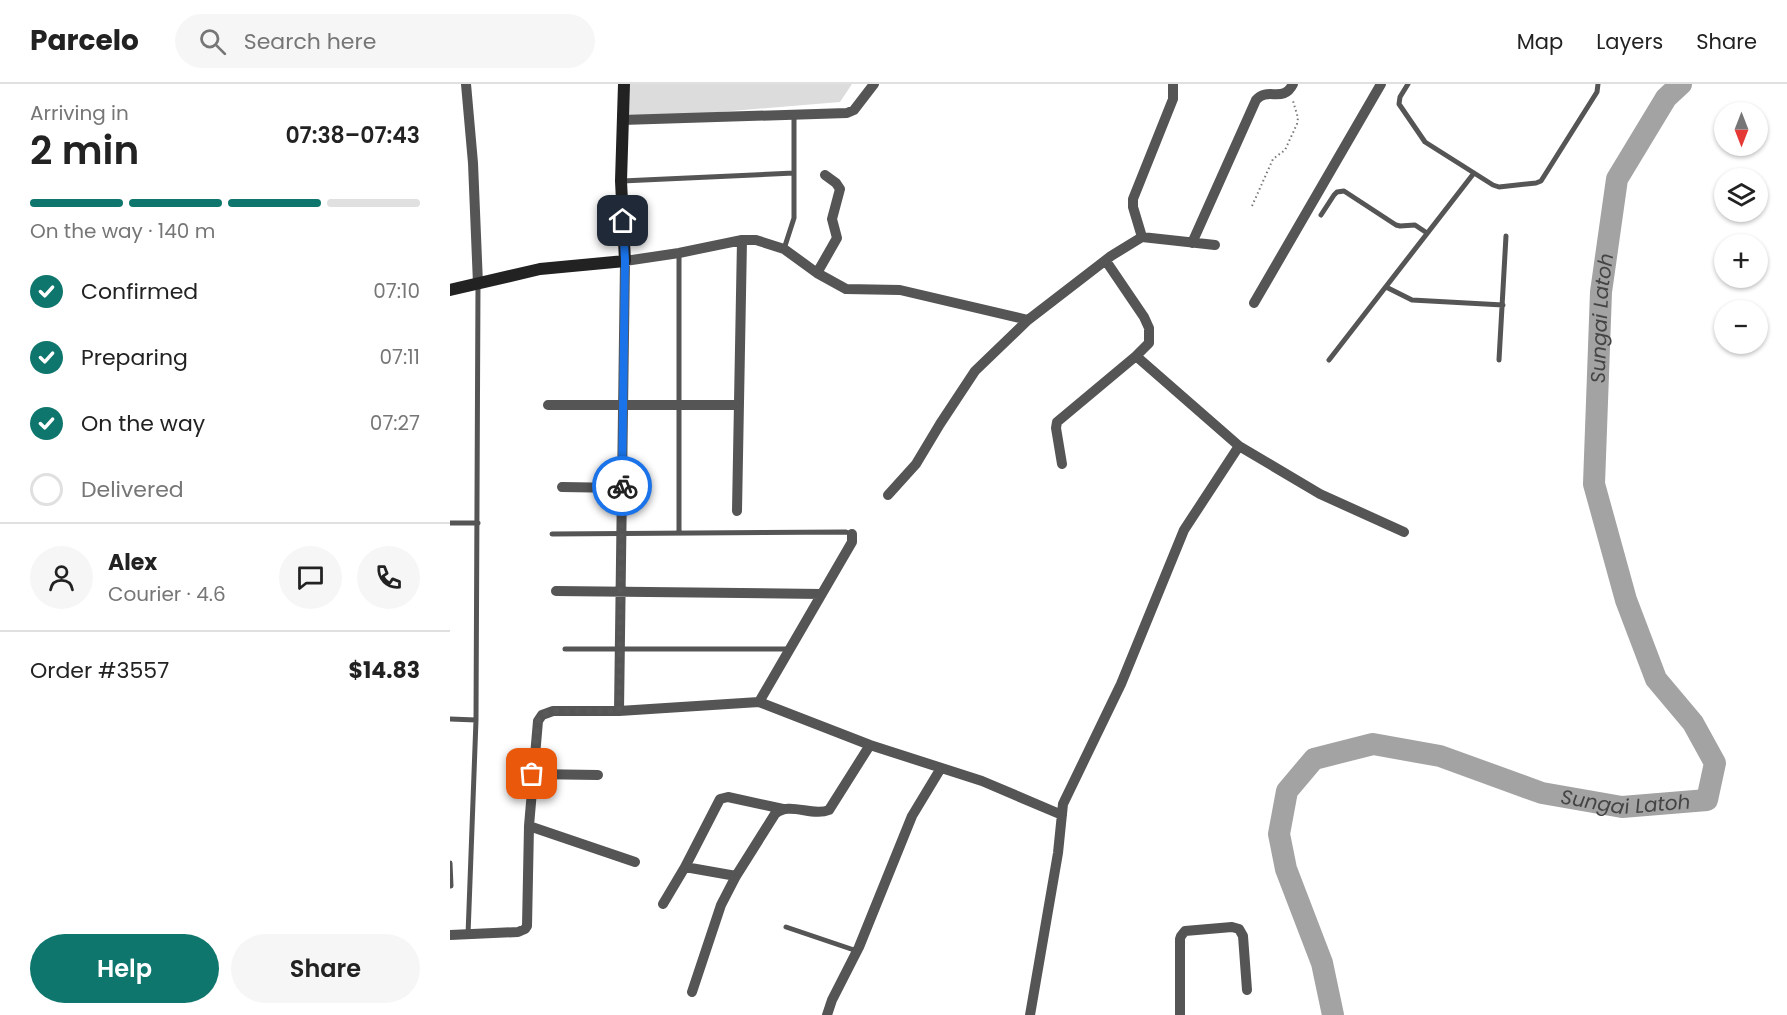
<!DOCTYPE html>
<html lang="en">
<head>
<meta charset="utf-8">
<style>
  body { margin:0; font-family:Poppins,sans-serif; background:#f6f6f6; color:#222; height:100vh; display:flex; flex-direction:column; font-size:22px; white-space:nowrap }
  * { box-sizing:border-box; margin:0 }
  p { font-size:20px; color:#767676 }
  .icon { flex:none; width:33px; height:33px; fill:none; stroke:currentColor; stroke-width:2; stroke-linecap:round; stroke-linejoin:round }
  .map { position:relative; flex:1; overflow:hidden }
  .side { display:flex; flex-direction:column; background:#fff; width:450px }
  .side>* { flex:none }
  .needle { width:39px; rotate:180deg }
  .fabs { position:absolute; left:1264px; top:18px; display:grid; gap:12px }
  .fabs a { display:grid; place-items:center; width:54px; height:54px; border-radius:50%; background:#fff; box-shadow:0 2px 4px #0004; font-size:30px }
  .pin { position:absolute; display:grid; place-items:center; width:51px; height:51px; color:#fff; margin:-26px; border-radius:12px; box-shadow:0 3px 9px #0006 }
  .courier { position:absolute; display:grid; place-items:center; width:60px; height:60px; margin:-30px; border:4px solid #1a73e8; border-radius:50%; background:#fff; color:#222; box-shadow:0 2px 8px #0007 }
  .summary em { font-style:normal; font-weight:600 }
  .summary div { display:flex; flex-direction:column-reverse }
  .summary { display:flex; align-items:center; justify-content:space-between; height:102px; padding:0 30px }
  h1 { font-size:39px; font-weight:600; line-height:45px }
  .bar { display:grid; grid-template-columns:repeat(4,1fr); gap:9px 6px; align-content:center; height:72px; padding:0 30px }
  .bar i { height:8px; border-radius:4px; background:#e0e0e0 }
  .bar .selected { background:#0f766e }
  .bar p { grid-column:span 4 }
  .line { display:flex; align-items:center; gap:15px; padding:0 30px; border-top:2px solid #e0e0e0 }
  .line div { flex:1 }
  .round { display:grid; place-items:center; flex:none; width:63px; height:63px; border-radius:32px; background:#f6f6f6 }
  ol { padding:0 30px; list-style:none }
  li { display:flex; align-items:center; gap:18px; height:66px }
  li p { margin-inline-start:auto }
  li .icon { padding:6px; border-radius:50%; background:#0f766e; color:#fff; stroke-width:4 }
  li:last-child { color:#767676 }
  li i { width:33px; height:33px; border:3px solid #e0e0e0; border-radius:50% }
  .action { display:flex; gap:12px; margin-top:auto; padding:12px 30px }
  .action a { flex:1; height:69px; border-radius:36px; background:#0f766e; color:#fff; font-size:24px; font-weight:600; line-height:69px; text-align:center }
  .action a+a { background:#f6f6f6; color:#222 }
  header { display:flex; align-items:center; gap:36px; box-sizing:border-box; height:84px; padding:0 30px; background:#fff; border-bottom:2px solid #e0e0e0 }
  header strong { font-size:28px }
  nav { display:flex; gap:33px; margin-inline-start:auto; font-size:21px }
  .search { width:420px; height:54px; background:#f6f6f6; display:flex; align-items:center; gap:15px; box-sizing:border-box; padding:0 21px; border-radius:33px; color:#767676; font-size:22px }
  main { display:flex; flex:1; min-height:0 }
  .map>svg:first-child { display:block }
  .green { fill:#dcdcdc }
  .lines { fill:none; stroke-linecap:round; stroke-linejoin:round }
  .river { stroke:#a3a3a3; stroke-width:22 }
  .path { stroke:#777; stroke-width:2; stroke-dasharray:1.5 3; stroke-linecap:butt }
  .lane { stroke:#555; stroke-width:5 }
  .street { stroke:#555; stroke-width:10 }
  .secondary { stroke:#222; stroke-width:12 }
  .done { stroke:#595959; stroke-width:6; stroke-dasharray:0 10.8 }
  .route { stroke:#1a73e8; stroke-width:8 }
  .labels { text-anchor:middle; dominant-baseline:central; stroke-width:4.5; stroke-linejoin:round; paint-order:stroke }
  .water-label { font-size:20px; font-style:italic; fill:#444; stroke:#fff }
</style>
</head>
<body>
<header>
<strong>Parcelo</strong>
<div class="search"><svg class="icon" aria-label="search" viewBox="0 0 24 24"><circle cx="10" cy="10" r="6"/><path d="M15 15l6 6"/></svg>Search here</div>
<nav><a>Map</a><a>Layers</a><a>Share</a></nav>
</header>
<main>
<section class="side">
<div class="summary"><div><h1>2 min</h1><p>Arriving in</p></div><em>07:38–07:43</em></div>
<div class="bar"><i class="selected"></i><i class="selected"></i><i class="selected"></i><i></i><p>On the way · 140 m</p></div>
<ol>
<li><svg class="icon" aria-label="check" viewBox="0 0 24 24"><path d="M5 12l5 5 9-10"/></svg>Confirmed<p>07:10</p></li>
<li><svg class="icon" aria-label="check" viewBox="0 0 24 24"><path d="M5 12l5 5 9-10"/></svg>Preparing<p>07:11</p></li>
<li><svg class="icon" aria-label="check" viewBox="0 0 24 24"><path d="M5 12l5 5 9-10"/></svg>On the way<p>07:27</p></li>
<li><i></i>Delivered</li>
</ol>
<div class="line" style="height:108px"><a class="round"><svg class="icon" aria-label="person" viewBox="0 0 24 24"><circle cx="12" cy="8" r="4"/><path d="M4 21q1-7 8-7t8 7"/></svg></a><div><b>Alex</b><p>Courier · 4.6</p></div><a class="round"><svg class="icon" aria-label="chat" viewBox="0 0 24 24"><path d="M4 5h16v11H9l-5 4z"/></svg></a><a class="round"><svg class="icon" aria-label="phone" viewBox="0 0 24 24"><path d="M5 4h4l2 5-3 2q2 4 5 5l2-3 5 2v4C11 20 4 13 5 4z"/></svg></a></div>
<div class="line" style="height:78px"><div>Order #3557</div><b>$14.83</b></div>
<div class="action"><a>Help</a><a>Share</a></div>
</section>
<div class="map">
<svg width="1337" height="931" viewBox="0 0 1337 931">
  <rect width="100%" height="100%" fill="#fff"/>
  <path class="green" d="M 174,0 L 402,0 L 390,18 L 172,36 Z"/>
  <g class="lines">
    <path class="river" id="s1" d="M 883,931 L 872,879 L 836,785 L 829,750 L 837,707 L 864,675 L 923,660 L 990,672 L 1092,709 L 1172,723 L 1257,716 L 1265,679 L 1243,639 L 1206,595 L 1176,516 L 1144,400 L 1151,208 L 1167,95 L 1216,14 L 1231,0"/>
    <path class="path" d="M 802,122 L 823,75 L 835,66 L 847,40 L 848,34 L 843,17"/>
    <path class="lane" d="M 958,0 L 950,13 L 949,20 L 975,58 L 1043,101 L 1049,103 L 1086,99 L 1091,97 L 1147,8 L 1148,0
      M 172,97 L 344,89
      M 871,131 L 884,111 L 887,108 L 894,107 L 946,141 L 950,142 L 965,141 L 977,149
      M 334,165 L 344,134 L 344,30
      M 229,169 L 229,449
      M 936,203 L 962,216 L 1053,221
      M 879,276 L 1024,89
      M 1049,276 L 1056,152
      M 0,439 L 28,439
      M 102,450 L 396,448 L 402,450
      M 115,565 L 339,565
      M 0,635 L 26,636
      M 0,779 L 1,802
      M 336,843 L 407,867
      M 18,851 L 26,636 L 28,200"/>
    <path class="street" d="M 16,0 L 23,79 L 28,200
      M 172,36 L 397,29 L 404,26 L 424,0
      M 692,153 L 683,123 L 683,115 L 723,15 L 723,0
      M 742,159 L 806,16 C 818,2 833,20 843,0
      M 656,177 L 694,233 L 699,244 L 699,259 L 686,272 L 789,362 L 870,410 L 954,448
      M 367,189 L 387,154 L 382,135 L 390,105 L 386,99 L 375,91
      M 804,219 L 931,0
      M 98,321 L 289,321
      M 612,380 L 606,344 L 607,338 L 686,272
      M 112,403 L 172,404
      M 438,411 L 466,380 L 490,340 L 525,287 L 578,236 L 661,172 L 692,153 L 765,161
      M 287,427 L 292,156
      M 106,507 L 371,510
      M 309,618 L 402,458 L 402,450
      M 169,627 L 175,177 L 229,169 L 292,156 L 306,156 L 334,165 L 367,189 L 396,205 L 450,206 L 578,236
      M 82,690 L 148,691
      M 79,742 L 185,778
      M 235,783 L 270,715 L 278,713 L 333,725
      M 213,820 L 235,783 L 286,792
      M 0,851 L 68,848 L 75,845 L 77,842 L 79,742 L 88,637 L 92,631 L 103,627 L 169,627 L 309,618 L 420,661 L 532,697 L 612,731
      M 242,908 L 271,821 L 286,792 L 325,730 C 339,717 362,733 379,726 L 420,661
      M 377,931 L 382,916 L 409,863 L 462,732 L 491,684
      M 580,931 L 608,769 L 613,720 L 671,600 L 734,446 L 789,362
      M 730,931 L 730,855 L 731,852 L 735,847 L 782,843 L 789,845 L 793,852 L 797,906"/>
    <path class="secondary" d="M 0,206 L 90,185 L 175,177 L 171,97 L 174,0"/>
  </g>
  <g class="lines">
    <path class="done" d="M 82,690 L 88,637 L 92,631 L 103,627 L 169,627 L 172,402"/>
    <path class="route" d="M 172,402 L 175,177 L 173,137"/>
  </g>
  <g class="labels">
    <g class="water-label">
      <text stroke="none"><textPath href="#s1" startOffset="1191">Sungai Latoh</textPath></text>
      <text stroke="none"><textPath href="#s1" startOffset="597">Sungai Latoh</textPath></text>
    </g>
  </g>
</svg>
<div class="fabs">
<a><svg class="needle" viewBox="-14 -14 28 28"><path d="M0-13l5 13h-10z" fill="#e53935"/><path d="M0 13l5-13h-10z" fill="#767676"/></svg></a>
<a><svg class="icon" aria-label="layers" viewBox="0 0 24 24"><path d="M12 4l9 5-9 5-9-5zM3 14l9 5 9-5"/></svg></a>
<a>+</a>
<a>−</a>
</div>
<div class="pin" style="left:82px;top:690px;background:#ea580c"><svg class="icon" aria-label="bag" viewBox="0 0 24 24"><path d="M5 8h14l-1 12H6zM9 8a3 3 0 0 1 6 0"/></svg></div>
<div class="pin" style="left:173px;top:137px;background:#1f2937"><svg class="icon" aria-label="home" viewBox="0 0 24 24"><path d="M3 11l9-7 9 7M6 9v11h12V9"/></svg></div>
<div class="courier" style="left:172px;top:402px"><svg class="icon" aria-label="bike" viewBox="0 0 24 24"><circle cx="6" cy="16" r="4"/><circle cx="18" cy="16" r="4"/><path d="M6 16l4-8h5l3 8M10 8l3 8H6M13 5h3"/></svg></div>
</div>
</main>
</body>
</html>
